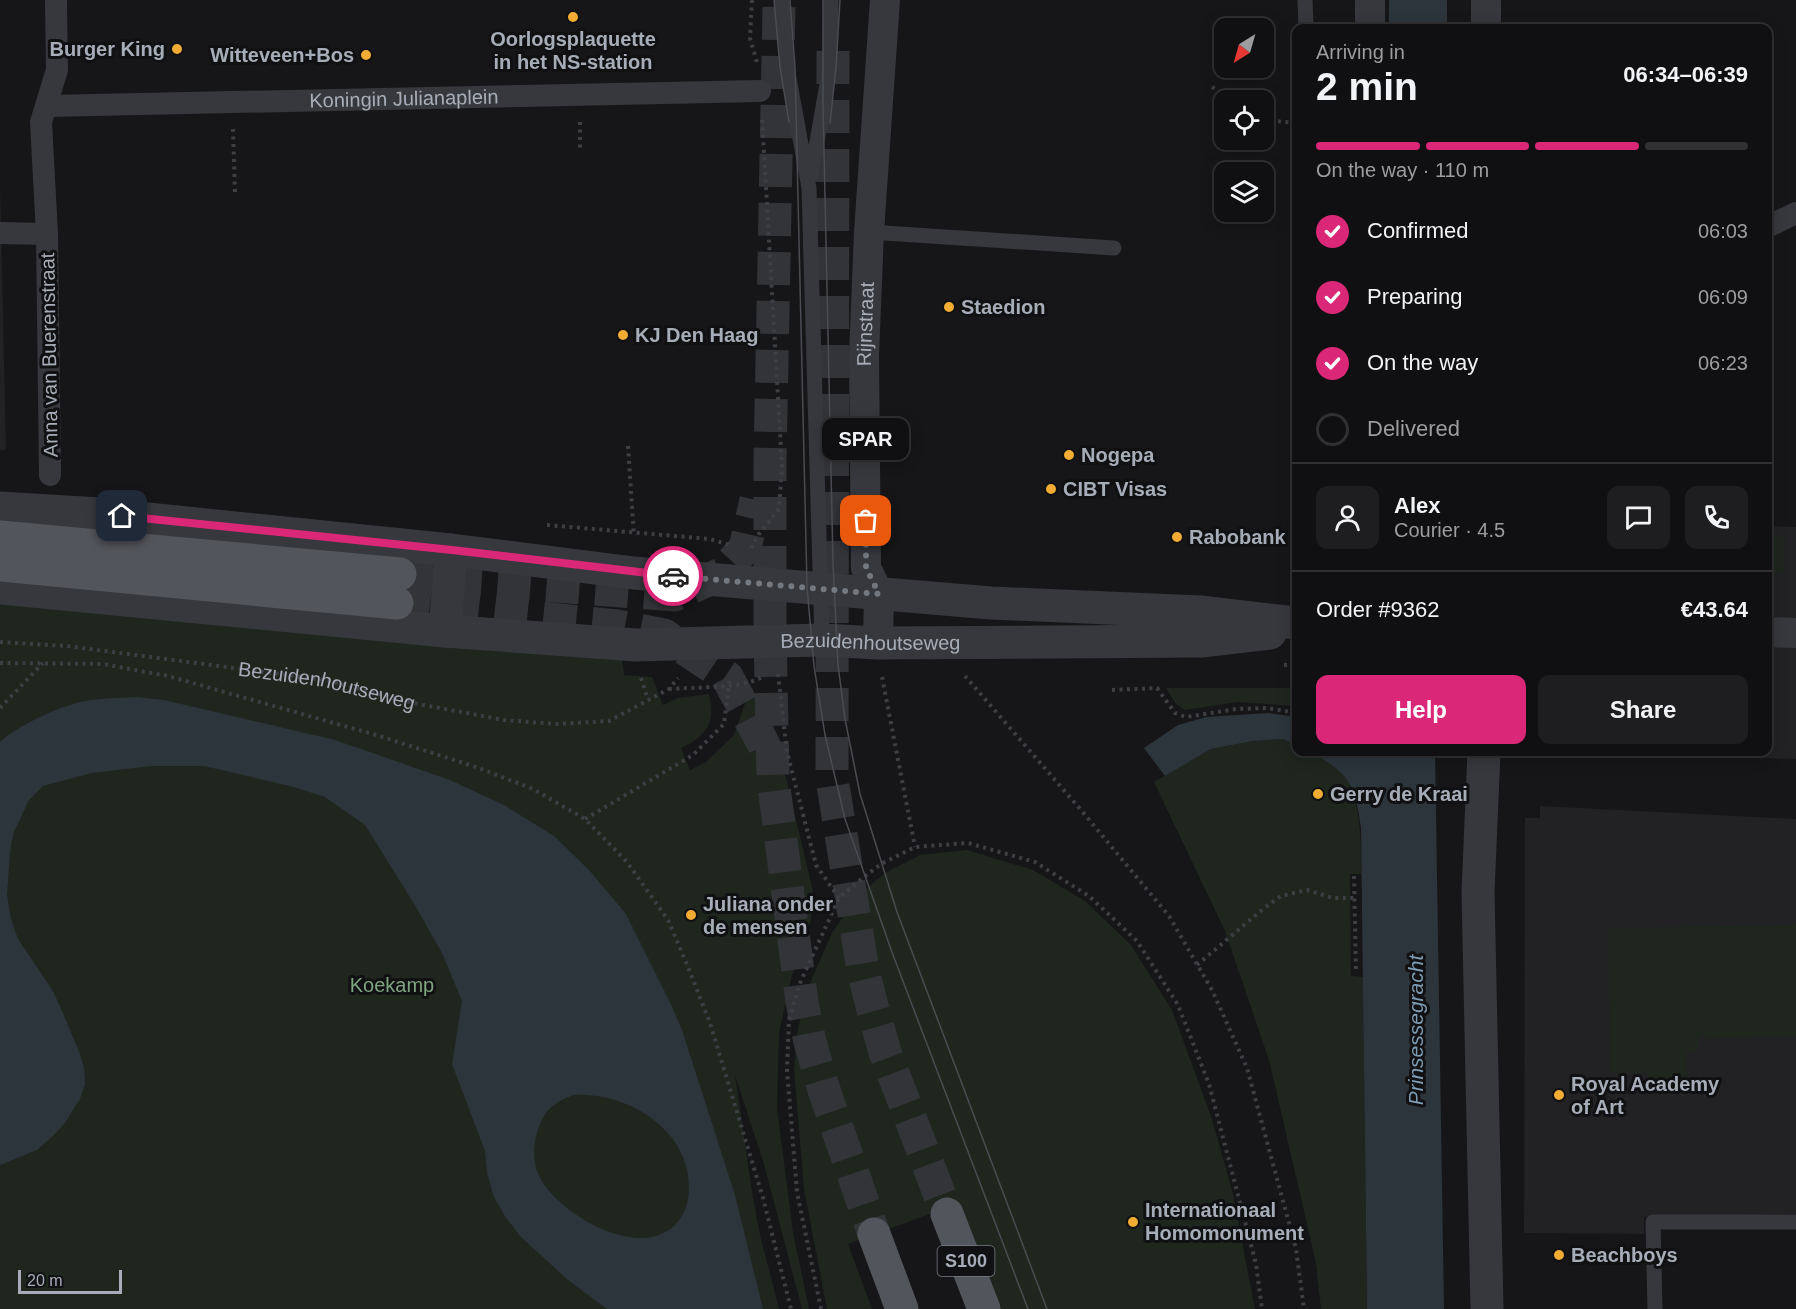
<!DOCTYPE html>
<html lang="en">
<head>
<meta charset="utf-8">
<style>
  body { margin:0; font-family:Arial,sans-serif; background:#1e1e20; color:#f1f3f6; height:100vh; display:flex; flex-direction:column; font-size:22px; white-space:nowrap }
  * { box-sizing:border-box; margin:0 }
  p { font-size:20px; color:#9c9d9f }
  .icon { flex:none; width:33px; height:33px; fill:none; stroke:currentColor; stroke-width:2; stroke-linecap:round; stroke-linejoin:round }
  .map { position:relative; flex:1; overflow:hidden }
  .drawer { position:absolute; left:1292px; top:24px; width:480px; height:732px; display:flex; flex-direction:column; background:#101012; border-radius:12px; box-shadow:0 3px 15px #0003,0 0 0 2px #303032 }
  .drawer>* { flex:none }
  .needle { width:39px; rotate:217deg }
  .tools { position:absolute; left:1214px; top:18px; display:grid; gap:12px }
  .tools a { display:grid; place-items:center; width:60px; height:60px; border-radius:12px; background:#101012; box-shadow:0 3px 15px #0003,0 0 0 2px #303032; font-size:30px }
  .scale { position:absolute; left:18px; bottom:15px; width:104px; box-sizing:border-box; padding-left:6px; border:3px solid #a7adb8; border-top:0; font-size:16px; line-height:21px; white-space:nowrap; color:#a7adb8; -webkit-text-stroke:4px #111113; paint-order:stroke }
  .pin { position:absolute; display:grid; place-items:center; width:51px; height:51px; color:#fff; margin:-26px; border-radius:12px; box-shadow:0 3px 9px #0006 }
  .courier { position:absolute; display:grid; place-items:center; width:60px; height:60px; margin:-30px; border:4px solid #db2777; border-radius:50%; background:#fff; color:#222; box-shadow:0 2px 8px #0007 }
  .bubble { position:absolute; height:42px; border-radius:12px; background:#101012; box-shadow:0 3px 15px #0003,0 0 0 2px #303032; font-size:20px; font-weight:600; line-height:42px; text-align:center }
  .summary em { font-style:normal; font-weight:600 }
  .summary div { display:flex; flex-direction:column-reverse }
  .summary { display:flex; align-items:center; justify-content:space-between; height:102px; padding:0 24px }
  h1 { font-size:39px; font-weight:600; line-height:45px }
  .bar { display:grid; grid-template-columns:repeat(4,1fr); gap:9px 6px; align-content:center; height:72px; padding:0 24px }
  .bar i { height:8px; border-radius:4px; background:#303032 }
  .bar .current { background:#db2777 }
  .bar p { grid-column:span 4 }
  .line { display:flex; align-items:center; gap:15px; padding:0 24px; border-top:2px solid #303032 }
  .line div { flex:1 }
  .round { display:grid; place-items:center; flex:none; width:63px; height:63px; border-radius:12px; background:#1e1e20 }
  ol { padding:0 24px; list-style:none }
  li { display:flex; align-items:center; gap:18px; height:66px }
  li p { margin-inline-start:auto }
  li .icon { padding:6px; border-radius:50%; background:#db2777; color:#fff; stroke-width:4 }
  li:last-child { color:#9c9d9f }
  li i { width:33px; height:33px; border:3px solid #303032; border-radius:50% }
  .action { display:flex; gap:12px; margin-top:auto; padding:12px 24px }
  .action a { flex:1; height:69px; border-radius:12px; background:#db2777; color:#fff; font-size:24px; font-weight:600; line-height:69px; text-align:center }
  .action a+a { background:#1e1e20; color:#f1f3f6 }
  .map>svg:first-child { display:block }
  .built { fill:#222225 }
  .green { fill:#1e261e }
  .water { fill:#2c353c; fill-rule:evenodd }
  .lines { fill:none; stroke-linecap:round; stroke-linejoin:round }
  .primary-tunnel { stroke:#333438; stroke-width:33; stroke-dasharray:33 16; stroke-linecap:butt }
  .path { stroke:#3d3f44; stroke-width:4; stroke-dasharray:3 4.5; stroke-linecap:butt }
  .service { stroke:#37383d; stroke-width:15 }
  .pedestrian { stroke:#37383d; stroke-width:22 }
  .minor { stroke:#37383d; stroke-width:30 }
  .tertiary { stroke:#37383d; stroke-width:33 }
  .primary { stroke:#53555c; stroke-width:33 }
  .tram { stroke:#4a4c52; stroke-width:1.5 }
  .done { stroke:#747880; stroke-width:6; stroke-dasharray:0 10.8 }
  .route { stroke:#db2777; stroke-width:8 }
  .poi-dot { fill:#f2ac33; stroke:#111113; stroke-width:2 }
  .labels { text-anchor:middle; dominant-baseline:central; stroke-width:6; stroke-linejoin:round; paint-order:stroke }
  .shield { fill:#111113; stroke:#7a7e86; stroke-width:1.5 }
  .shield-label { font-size:18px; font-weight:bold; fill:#a7adb8 }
  .poi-label { font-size:20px; font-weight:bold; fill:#a7adb8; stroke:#111113; text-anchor:start }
  .street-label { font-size:20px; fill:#a7adb8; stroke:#111113 }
  .park-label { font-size:20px; fill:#7ea37f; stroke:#111113 }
  .water-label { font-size:21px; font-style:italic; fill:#7e9cb3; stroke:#111113 }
</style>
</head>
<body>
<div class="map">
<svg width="1796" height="1309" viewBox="0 0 1796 1309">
  <rect width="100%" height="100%" fill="#161618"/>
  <path class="built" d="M 0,182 L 6,450 L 0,450 Z
    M 1767,526 L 1796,527 L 1796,759 L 1560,752 L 1767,752 Z
    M 1540,806 L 1796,819 L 1796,1214 L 1644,1217 L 1644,1234 L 1524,1233 L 1525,818 L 1540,818 Z"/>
  <path class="green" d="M 1767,536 L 1785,536 L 1784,573 L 1767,572 Z
    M 0,597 L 621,651 L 624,675 L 652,677 L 663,705 L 678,698 L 709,694 C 716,722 707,736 681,748 L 690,770 L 706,762 L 734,735 L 747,698 L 766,694 L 813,891 L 811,920 L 791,979 L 779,1033 L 777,1108 L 793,1232 L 809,1309 L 802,1309 L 764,1164 L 735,1075 L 753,1198 L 760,1235 L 779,1309 L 0,1309 Z
    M 1166,688 L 1296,688 L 1296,706 L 1237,702 L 1185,710 L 1176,704 Z
    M 1283,739 L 1296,745 L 1296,752 C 1363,752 1361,826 1361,874 L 1350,874 L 1351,976 L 1363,977 L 1367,1309 L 1321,1309 L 1316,1263 L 1269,1060 L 1225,931 L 1154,782 L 1211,749 L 1253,741 Z
    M 967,850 L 1033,870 L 1085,901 L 1131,945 L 1172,1010 L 1211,1116 L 1232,1190 L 1255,1309 L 998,1309 L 957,1204 L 848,1244 L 872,1309 L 827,1309 L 804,1189 L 794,1069 L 798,1028 L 810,983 L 832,933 L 858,895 L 885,873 L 920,855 Z
    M 1796,925 L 1796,1036 L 1706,1038 L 1706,1035 L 1698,1035 L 1698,1051 L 1686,1051 L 1687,1083 L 1648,1084 L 1648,1073 L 1610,1073 L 1608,928 Z"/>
  <path class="water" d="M 1389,0 L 1447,0 L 1447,28 L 1389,28 Z
    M 136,697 L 164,700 L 335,740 L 450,780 L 504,805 L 554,836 L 589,870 L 626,914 L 670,1002 L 682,1030 L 735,1195 L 763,1309 L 607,1309 L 568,1280 L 521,1237 L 506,1218 L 494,1197 L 487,1173 L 485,1151 L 452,1064 L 462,1001 L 442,953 L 416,907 L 365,825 L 325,797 L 290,786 L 204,766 L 152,766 L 92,773 L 43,786 L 29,800 L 13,834 L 10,853 L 7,895 L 11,919 L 18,939 L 53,991 L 62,1011 L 80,1054 L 84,1068 L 85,1084 L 80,1099 L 64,1124 L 54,1135 L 37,1150 L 0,1165 L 0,742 C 18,725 60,706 85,701 C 102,698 119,698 136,697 ZM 574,1095 C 627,1092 689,1129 689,1187 C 689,1201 685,1215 675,1225 C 638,1261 558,1214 539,1176 C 532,1162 533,1142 539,1127 C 545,1109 556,1101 574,1095 Z
    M 1268,713 L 1296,717 L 1296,745 L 1283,739 L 1253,741 L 1211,749 L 1165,776 L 1144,748 L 1178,725 L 1206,717 Z
    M 1309,752 L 1435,752 L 1444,1309 L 1367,1309 L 1361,828 C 1355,785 1349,771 1309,752 Z"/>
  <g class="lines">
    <path class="primary-tunnel" d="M 779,7 L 770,461 L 770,631 L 773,779 L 802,1002 L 810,1042 L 824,1090 L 874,1234
      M 833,51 L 832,779 L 863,970 L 873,1010 L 885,1052 L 947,1214
      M 400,574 L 675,595 L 721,574 L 745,548 L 756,500
      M 397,603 L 617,626 L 664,635 L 727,677 L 764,745 L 768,759"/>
    <g class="path">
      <path d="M 752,0 L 750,38 L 757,63"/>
      <path d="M 1212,87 L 1232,100"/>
      <path d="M 1263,120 L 1296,123"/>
      <path d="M 580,122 L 580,151"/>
      <path d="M 233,129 L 235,193"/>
      <path d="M 628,446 L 634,536"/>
      <path d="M 547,525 L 710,539 L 730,545"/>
      <path d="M 751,548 L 759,534 L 779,509 L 782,467 L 762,118"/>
      <path id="s1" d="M 0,642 L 67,646 L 325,680 L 413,703 L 504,720 L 556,724 L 609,721 L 669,689 L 678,678"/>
      <path d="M 0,663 L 103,664 L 168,676 L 376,735 L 476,767 L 533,789 L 585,819 L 627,862 L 668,920 L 688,967 L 710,1023 L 763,1198 L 791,1309"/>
      <path d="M 1284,665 L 1296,665"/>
      <path d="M 778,674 L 787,752 L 816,865 L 839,898"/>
      <path d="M 965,676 L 1081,810 L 1169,916 L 1212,990 L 1247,1068 L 1296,1249 L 1304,1309"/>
      <path d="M 882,677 L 915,847"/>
      <path d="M 641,678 L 648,700"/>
      <path d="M 669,689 C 693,687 742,689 762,677"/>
      <path d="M 1112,690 L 1157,688 L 1175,713 L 1186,717 L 1236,709 L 1268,708 L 1296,713"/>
      <path d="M 0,708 L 43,663"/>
      <path d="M 585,819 L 693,755 L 724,724 L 730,676"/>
      <path d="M 1354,876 L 1356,973"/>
      <path d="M 1197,965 L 1263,909 L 1281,896 L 1307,890 L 1333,898 L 1355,898"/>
      <path d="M 821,1309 L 797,1192 L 787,1070 L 789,1019 L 800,983 L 839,898 L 864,877 L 881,864 L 915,847 L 968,843 L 1035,862 L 1089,896 L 1137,941 L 1178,1005 L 1209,1084 L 1256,1264 L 1262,1309"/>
    </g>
    <path class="service" d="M 782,0 L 787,67 L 809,188 L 822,640
      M 1305,0 L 1306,28
      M 811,176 L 830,67 L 831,0
      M 869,232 L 1114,248
      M 1655,1309 L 1653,1222 L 1796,1222"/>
    <g class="pedestrian">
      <path id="s2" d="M 47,106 L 760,91"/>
      <path d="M 1767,227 L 1796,213"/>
      <path d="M 1,233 L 47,234"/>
      <path d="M 50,475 L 47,234 L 41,122 L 57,70 L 56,0"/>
    </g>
    <g class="minor">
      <path d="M 1370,0 L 1370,28"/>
      <path d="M 1486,28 L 1486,0"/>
      <path d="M 1767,632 L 1796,633"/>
      <path id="s3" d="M 878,643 L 879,594 L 866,568 L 864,356 L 869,232 L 885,0"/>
    </g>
    <g class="tertiary">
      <path d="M 0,508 L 99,514 L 451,550 L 634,573 L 991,603 L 1200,612 L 1296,623"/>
      <path id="s4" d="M 0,588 L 445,631 L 636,645 L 822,640 L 878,643 L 1201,641 L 1270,633"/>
      <path d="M 445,631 L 451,550"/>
      <path d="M 1484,752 L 1478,892 L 1487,1309"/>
    </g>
    <path class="primary" d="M 0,537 L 400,574
      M 0,565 L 397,603
      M 947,1214 L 984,1309
      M 874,1234 L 902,1309"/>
    <path class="tram" d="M 774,0 L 780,67 L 789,122
      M 790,0 L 795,67 L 807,587 L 814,666 L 825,735 L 845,819 L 893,955 L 1028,1309
      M 823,0 L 823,106 L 833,563 L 838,665 L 845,719 L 860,794 L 897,912 L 1047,1309
      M 830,123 L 836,67 L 840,0"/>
  </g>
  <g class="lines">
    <path class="done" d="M 673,576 L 879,594 L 866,568 L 866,521"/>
    <path class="route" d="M 122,516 L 452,550 L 673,576"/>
  </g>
  <g class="poi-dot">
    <circle cx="573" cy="17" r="6"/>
    <circle cx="177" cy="49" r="6"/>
    <circle cx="366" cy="55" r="6"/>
    <circle cx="949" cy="307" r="6"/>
    <circle cx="623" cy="335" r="6"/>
    <circle cx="1069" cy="455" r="6"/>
    <circle cx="1051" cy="489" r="6"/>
    <circle cx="1177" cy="537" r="6"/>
    <circle cx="1318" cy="794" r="6"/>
    <circle cx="691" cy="915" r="6"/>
    <circle cx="1559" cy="1095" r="6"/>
    <circle cx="1133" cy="1222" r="6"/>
    <circle cx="1559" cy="1255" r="6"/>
  </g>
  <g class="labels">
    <rect class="shield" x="937.5" y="1246" width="57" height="30" rx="4.5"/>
    <g class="shield-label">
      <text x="966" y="1261">S100</text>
    </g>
    <g class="poi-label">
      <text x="573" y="39" text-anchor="middle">Oorlogsplaquette<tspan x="573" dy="23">in het NS-station</tspan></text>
      <text x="165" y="49" text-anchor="end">Burger King</text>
      <text x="354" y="55" text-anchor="end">Witteveen+Bos</text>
      <text x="961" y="307">Staedion</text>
      <text x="635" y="335">KJ Den Haag</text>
      <text x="1081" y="455">Nogepa</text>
      <text x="1063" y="489">CIBT Visas</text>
      <text x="1189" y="537">Rabobank</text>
      <text x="1330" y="794">Gerry de Kraai</text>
      <text x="703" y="904">Juliana onder<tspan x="703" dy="23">de mensen</tspan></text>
      <text x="1571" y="1084">Royal Academy<tspan x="1571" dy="23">of Art</tspan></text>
      <text x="1145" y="1210">Internationaal<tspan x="1145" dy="23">Homomonument</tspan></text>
      <text x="1571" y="1255">Beachboys</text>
    </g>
    <g class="street-label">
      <text stroke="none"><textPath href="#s2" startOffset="357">Koningin Julianaplein</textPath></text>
      <text stroke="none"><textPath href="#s3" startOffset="322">Rijnstraat</textPath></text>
      <text transform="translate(49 355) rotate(-91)">Anna van Buerenstraat</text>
      <text stroke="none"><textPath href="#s4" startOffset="873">Bezuidenhoutseweg</textPath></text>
      <text stroke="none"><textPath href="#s1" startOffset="330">Bezuidenhoutseweg</textPath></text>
    </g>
    <g class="park-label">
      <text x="392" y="985">Koekamp</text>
    </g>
    <g class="water-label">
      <text transform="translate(1415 1030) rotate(-90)">Prinsessegracht</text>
    </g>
  </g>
</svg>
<div class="tools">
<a><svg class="needle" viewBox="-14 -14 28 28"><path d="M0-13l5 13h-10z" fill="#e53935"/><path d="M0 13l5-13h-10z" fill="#9c9d9f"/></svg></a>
<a><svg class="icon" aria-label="locate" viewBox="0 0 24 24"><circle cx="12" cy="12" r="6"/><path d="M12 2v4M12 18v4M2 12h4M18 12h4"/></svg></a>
<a><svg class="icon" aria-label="layers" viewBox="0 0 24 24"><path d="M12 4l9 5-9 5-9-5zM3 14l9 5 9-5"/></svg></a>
</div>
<div class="scale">20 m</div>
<div class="pin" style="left:866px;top:521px;background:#ea580c"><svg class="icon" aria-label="bag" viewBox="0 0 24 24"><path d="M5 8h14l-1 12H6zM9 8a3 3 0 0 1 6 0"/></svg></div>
<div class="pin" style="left:122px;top:516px;background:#1f2937"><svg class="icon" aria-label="home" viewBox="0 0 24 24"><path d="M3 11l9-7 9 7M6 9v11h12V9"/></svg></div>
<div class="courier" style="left:673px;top:576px"><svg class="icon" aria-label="car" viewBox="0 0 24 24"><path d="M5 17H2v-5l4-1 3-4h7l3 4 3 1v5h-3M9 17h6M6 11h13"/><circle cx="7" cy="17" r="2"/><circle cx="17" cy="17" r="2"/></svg></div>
<div class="bubble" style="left:822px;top:418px;width:87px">SPAR</div>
<section class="drawer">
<div class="summary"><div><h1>2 min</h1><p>Arriving in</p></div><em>06:34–06:39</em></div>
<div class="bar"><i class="current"></i><i class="current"></i><i class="current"></i><i></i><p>On the way · 110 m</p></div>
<ol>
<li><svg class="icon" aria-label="check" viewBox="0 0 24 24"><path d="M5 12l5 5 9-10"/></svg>Confirmed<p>06:03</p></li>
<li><svg class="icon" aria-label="check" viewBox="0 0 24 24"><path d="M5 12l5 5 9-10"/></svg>Preparing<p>06:09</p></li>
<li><svg class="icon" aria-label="check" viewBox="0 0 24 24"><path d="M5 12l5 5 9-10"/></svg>On the way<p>06:23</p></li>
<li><i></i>Delivered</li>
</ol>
<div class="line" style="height:108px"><a class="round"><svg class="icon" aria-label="person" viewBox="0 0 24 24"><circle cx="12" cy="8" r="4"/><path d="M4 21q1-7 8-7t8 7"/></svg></a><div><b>Alex</b><p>Courier · 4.5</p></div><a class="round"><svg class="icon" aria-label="chat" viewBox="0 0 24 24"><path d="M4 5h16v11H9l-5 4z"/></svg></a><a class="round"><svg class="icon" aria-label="phone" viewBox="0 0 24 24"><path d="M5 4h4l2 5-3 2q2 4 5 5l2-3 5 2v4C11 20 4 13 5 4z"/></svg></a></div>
<div class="line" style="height:78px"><div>Order #9362</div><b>€43.64</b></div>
<div class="action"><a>Help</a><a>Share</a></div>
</section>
</div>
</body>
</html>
